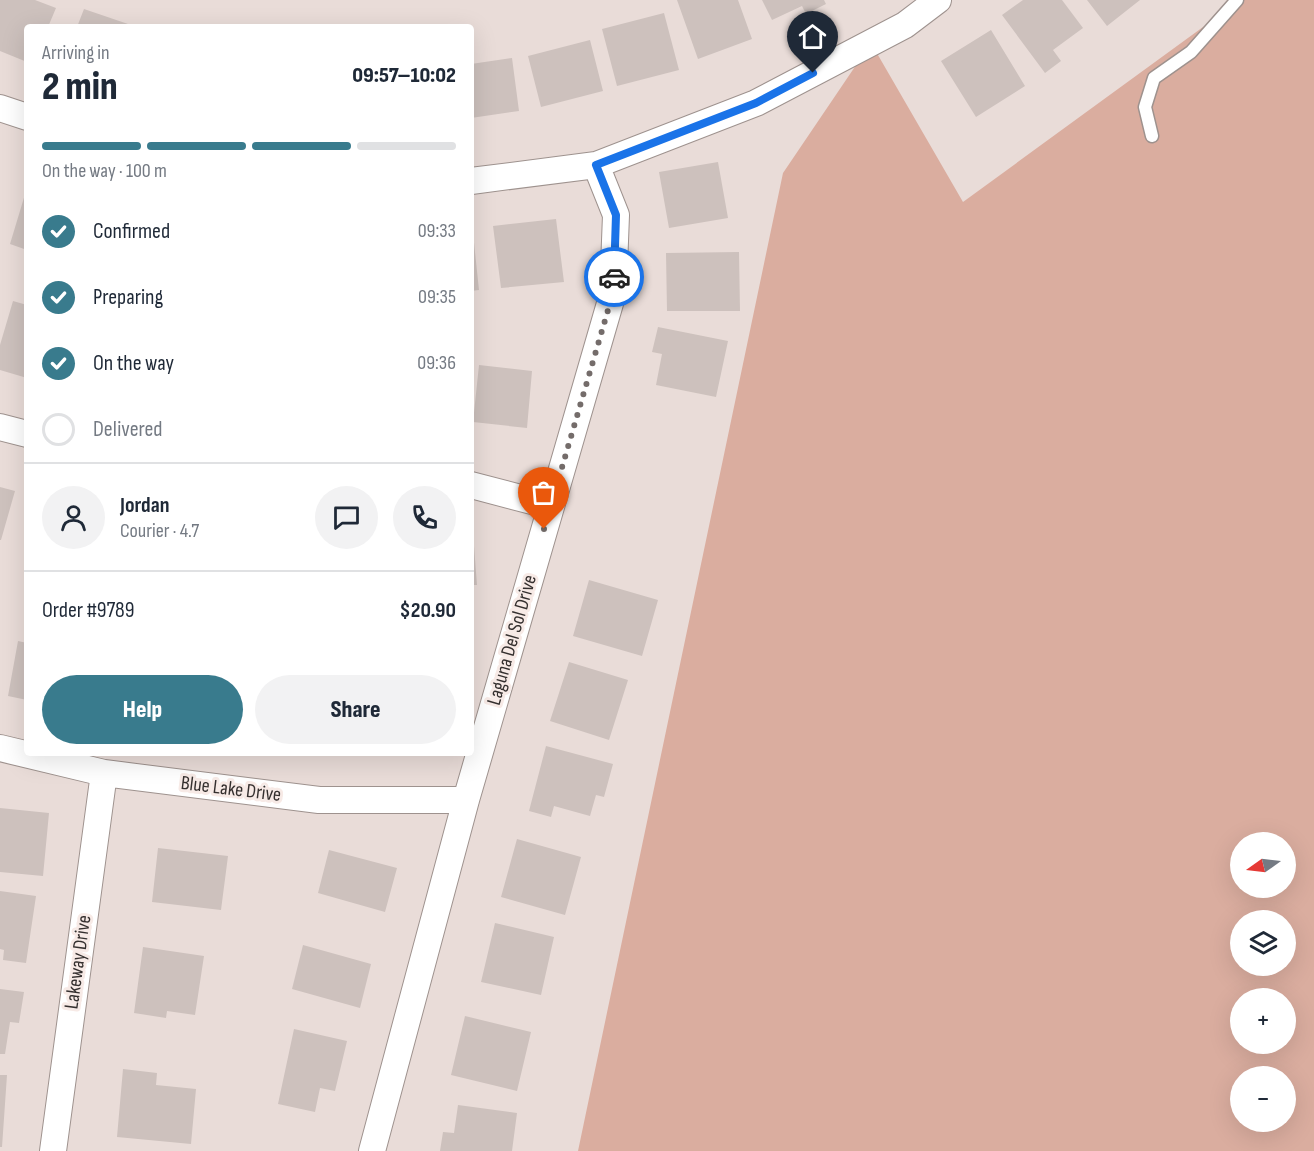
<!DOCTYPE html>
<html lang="en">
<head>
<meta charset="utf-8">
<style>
  body { margin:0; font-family:"Sofia Sans Condensed",sans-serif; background:#f2f2f3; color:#1f2937; height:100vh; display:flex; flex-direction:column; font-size:22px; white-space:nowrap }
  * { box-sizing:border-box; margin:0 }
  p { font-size:20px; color:#747a83 }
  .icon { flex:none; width:33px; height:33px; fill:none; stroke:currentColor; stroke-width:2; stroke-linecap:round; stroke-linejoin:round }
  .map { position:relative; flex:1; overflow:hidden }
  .side { position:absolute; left:24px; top:24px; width:450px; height:732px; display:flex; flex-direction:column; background:#fff; border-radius:6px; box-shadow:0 6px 24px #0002 }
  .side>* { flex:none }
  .needle { width:39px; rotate:256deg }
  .buttons { position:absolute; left:1230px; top:832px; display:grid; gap:12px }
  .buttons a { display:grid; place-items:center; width:66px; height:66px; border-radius:50%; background:#fff; box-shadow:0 6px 24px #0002; font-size:30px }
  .pin { position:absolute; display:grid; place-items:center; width:51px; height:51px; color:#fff; margin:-62px -26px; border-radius:50% 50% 50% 0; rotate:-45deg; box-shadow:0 0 6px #0007 }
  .pin .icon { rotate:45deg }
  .courier { position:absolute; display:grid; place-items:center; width:60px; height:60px; margin:-30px; border:4px solid #1a73e8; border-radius:50%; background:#fff; color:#222; box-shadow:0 2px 8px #0007 }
  .headline em { font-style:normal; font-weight:800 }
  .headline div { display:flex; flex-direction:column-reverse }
  .headline { display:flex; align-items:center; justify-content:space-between; height:102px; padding:0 18px }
  h1 { font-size:39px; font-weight:800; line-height:45px }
  .bar { display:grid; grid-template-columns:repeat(4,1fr); gap:9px 6px; align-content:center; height:72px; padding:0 18px }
  .bar i { height:8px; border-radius:4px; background:#e0e1e3 }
  .bar .selected { background:#397b8d }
  .bar p { grid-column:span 4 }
  .line { display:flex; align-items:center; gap:15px; padding:0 18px; border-top:2px solid #e0e1e3 }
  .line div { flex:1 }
  .round { display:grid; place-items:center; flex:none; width:63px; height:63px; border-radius:32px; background:#f2f2f3 }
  ol { padding:0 18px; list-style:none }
  li { display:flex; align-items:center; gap:18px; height:66px }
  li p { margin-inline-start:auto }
  li .icon { padding:6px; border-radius:50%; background:#397b8d; color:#fff; stroke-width:4 }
  li:last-child { color:#747a83 }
  li i { width:33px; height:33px; border:3px solid #e0e1e3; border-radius:50% }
  .cta { display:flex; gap:12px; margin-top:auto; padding:12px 18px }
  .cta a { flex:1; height:69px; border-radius:36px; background:#397b8d; color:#fff; font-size:24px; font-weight:800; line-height:69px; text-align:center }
  .cta a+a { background:#f2f2f3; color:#1f2937 }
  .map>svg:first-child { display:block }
  .green { fill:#daad9f; fill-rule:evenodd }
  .building { fill:#cdc1bd }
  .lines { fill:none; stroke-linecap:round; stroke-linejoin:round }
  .service-casing { stroke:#9e928e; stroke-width:15 }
  .minor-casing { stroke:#9e928e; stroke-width:28 }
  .service { stroke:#fff; stroke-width:12 }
  .minor { stroke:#fff; stroke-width:26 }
  .done { stroke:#746c6a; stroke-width:6; stroke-dasharray:0 10.8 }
  .route { stroke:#1a73e8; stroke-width:8 }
  .labels { text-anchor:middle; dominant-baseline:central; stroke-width:6; stroke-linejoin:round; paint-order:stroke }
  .street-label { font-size:20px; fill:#35302f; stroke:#f7eae6 }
</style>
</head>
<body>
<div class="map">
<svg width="1314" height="1151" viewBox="0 0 1314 1151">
  <rect width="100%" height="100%" fill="#e9dcd8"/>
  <path class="green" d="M 1236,0 L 1314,0 L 1314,1151 L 578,1151 L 783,173 L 871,43 L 963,202 L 1236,3 ZM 1240,843 L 1286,843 L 1286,888 L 1240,888 ZM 1240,921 L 1286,921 L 1286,966 L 1240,966 ZM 1240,999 L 1286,999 L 1286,1044 L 1240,1044 ZM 1240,1077 L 1286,1077 L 1286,1122 L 1240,1122 Z"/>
  <path class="building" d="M 0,0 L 35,0 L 56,8 L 48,27 L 27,27 L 27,62 L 0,51 Z
    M 677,0 L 738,0 L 752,39 L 698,59 Z
    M 762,0 L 824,0 L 826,4 L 806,14 L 802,6 L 772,20 Z
    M 1023,0 L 1062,0 L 1083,28 L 1053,50 L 1061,61 L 1045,73 L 1002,15 Z
    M 1087,0 L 1140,0 L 1107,26 Z
    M 84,9 L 128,24 L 127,27 L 77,27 Z
    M 664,13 L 679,70 L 617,86 L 602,29 Z
    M 991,30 L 1025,86 L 976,117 L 941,61 Z
    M 590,40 L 603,91 L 541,107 L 528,56 Z
    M 512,58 L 519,111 L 471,118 L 471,64 Z
    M 718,162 L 728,218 L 669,228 L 659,172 Z
    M 26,191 L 27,191 L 27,250 L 10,244 Z
    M 556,219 L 564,282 L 501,288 L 493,226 Z
    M 473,233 L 479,290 L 471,291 L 471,234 Z
    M 739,252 L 740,311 L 667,311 L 666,253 Z
    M 13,301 L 27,305 L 27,378 L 0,370 L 0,345 Z
    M 658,327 L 728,341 L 716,397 L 656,385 L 662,354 L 652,352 Z
    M 479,365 L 532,371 L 527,428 L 473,422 Z
    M 0,487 L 15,491 L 1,540 L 0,540 Z
    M 471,533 L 473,533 L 477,585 L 471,585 Z
    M 589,580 L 658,600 L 642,656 L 573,636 Z
    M 18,641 L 27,643 L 27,700 L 8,696 Z
    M 569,662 L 628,680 L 609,740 L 550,721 Z
    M 546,746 L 613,764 L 604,797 L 596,795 L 590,816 L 554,806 L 551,817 L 529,811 Z
    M 0,808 L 49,813 L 43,876 L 0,872 Z
    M 517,839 L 581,857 L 565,915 L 501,897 Z
    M 158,848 L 228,856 L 221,910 L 152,902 Z
    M 329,850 L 397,868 L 385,912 L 318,893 Z
    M 0,891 L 36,896 L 26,963 L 3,960 L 4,950 L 0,949 Z
    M 495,923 L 554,937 L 541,995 L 481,982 Z
    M 303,945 L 371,964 L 360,1008 L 292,989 Z
    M 143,947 L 204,956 L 195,1015 L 167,1011 L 166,1018 L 134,1013 Z
    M 0,989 L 24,992 L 19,1023 L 10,1022 L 5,1054 L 0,1054 Z
    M 465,1016 L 531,1032 L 517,1091 L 451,1075 Z
    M 294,1029 L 347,1041 L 335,1091 L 320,1088 L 315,1112 L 278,1104 Z
    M 123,1069 L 157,1073 L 156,1085 L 196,1089 L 191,1144 L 117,1137 Z
    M 0,1075 L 7,1075 L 2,1147 L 0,1147 Z
    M 458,1105 L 517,1113 L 512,1151 L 440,1151 L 443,1132 L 454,1133 Z"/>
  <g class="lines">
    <g class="service-casing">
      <path id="service" d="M 1152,136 L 1145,107 L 1154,78 L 1191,52 L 1237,0"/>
    </g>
    <g class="minor-casing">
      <path id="minor" d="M 0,108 L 27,117
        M 471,181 L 596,165 L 756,103 L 905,25 L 938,0
        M 0,427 L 27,434
        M 471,485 L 551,506
        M 0,748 L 104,773 L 319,800 L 466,800
        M 53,1151 L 104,773
        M 372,1151 L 466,800 L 613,293 L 616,215 L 596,165"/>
    </g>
    <use href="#service" class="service"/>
    <use href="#minor" class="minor"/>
  </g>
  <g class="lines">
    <path class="done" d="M 544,529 L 613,293 L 614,277"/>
    <path class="route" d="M 614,277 L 616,215 L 596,165 L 756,103 L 813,73"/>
  </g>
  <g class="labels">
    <g class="street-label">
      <text transform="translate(512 640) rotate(-74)">Laguna Del Sol Drive</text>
      <text transform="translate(231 789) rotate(7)">Blue Lake Drive</text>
      <text transform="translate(78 962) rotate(-82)">Lakeway Drive</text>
    </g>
  </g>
</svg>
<div class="buttons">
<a><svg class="needle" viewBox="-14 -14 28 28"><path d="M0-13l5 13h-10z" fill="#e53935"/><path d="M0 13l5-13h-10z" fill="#747a83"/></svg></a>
<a><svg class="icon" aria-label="layers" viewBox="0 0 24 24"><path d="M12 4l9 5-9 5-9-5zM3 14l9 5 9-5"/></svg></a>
<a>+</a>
<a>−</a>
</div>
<div class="pin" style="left:544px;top:529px;background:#ea580c"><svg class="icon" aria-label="bag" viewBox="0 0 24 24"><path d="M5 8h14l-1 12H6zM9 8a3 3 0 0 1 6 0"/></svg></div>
<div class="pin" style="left:813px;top:73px;background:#1f2937"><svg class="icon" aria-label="home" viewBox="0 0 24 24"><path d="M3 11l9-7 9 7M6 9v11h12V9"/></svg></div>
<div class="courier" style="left:614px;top:277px"><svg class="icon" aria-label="car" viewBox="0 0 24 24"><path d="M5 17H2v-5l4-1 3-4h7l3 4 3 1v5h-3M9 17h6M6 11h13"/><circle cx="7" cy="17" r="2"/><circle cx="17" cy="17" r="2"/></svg></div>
<section class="side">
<div class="headline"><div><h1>2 min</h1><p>Arriving in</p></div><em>09:57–10:02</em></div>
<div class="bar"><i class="selected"></i><i class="selected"></i><i class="selected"></i><i></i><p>On the way · 100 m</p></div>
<ol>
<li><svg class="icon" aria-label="check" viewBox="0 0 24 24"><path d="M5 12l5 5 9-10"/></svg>Confirmed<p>09:33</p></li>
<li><svg class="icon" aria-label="check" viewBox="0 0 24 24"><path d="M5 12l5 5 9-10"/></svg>Preparing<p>09:35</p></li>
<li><svg class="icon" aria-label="check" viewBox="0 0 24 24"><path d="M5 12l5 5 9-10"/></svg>On the way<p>09:36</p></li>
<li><i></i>Delivered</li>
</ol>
<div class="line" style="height:108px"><a class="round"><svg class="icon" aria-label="person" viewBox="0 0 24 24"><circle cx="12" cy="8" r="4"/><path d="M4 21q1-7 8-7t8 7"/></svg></a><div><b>Jordan</b><p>Courier · 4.7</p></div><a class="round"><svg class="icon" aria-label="chat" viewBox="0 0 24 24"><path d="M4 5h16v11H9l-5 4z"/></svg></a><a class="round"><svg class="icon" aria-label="phone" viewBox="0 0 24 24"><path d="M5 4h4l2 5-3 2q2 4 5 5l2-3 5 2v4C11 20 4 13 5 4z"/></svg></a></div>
<div class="line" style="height:78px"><div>Order #9789</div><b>$20.90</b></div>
<div class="cta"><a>Help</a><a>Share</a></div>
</section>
</div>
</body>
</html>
